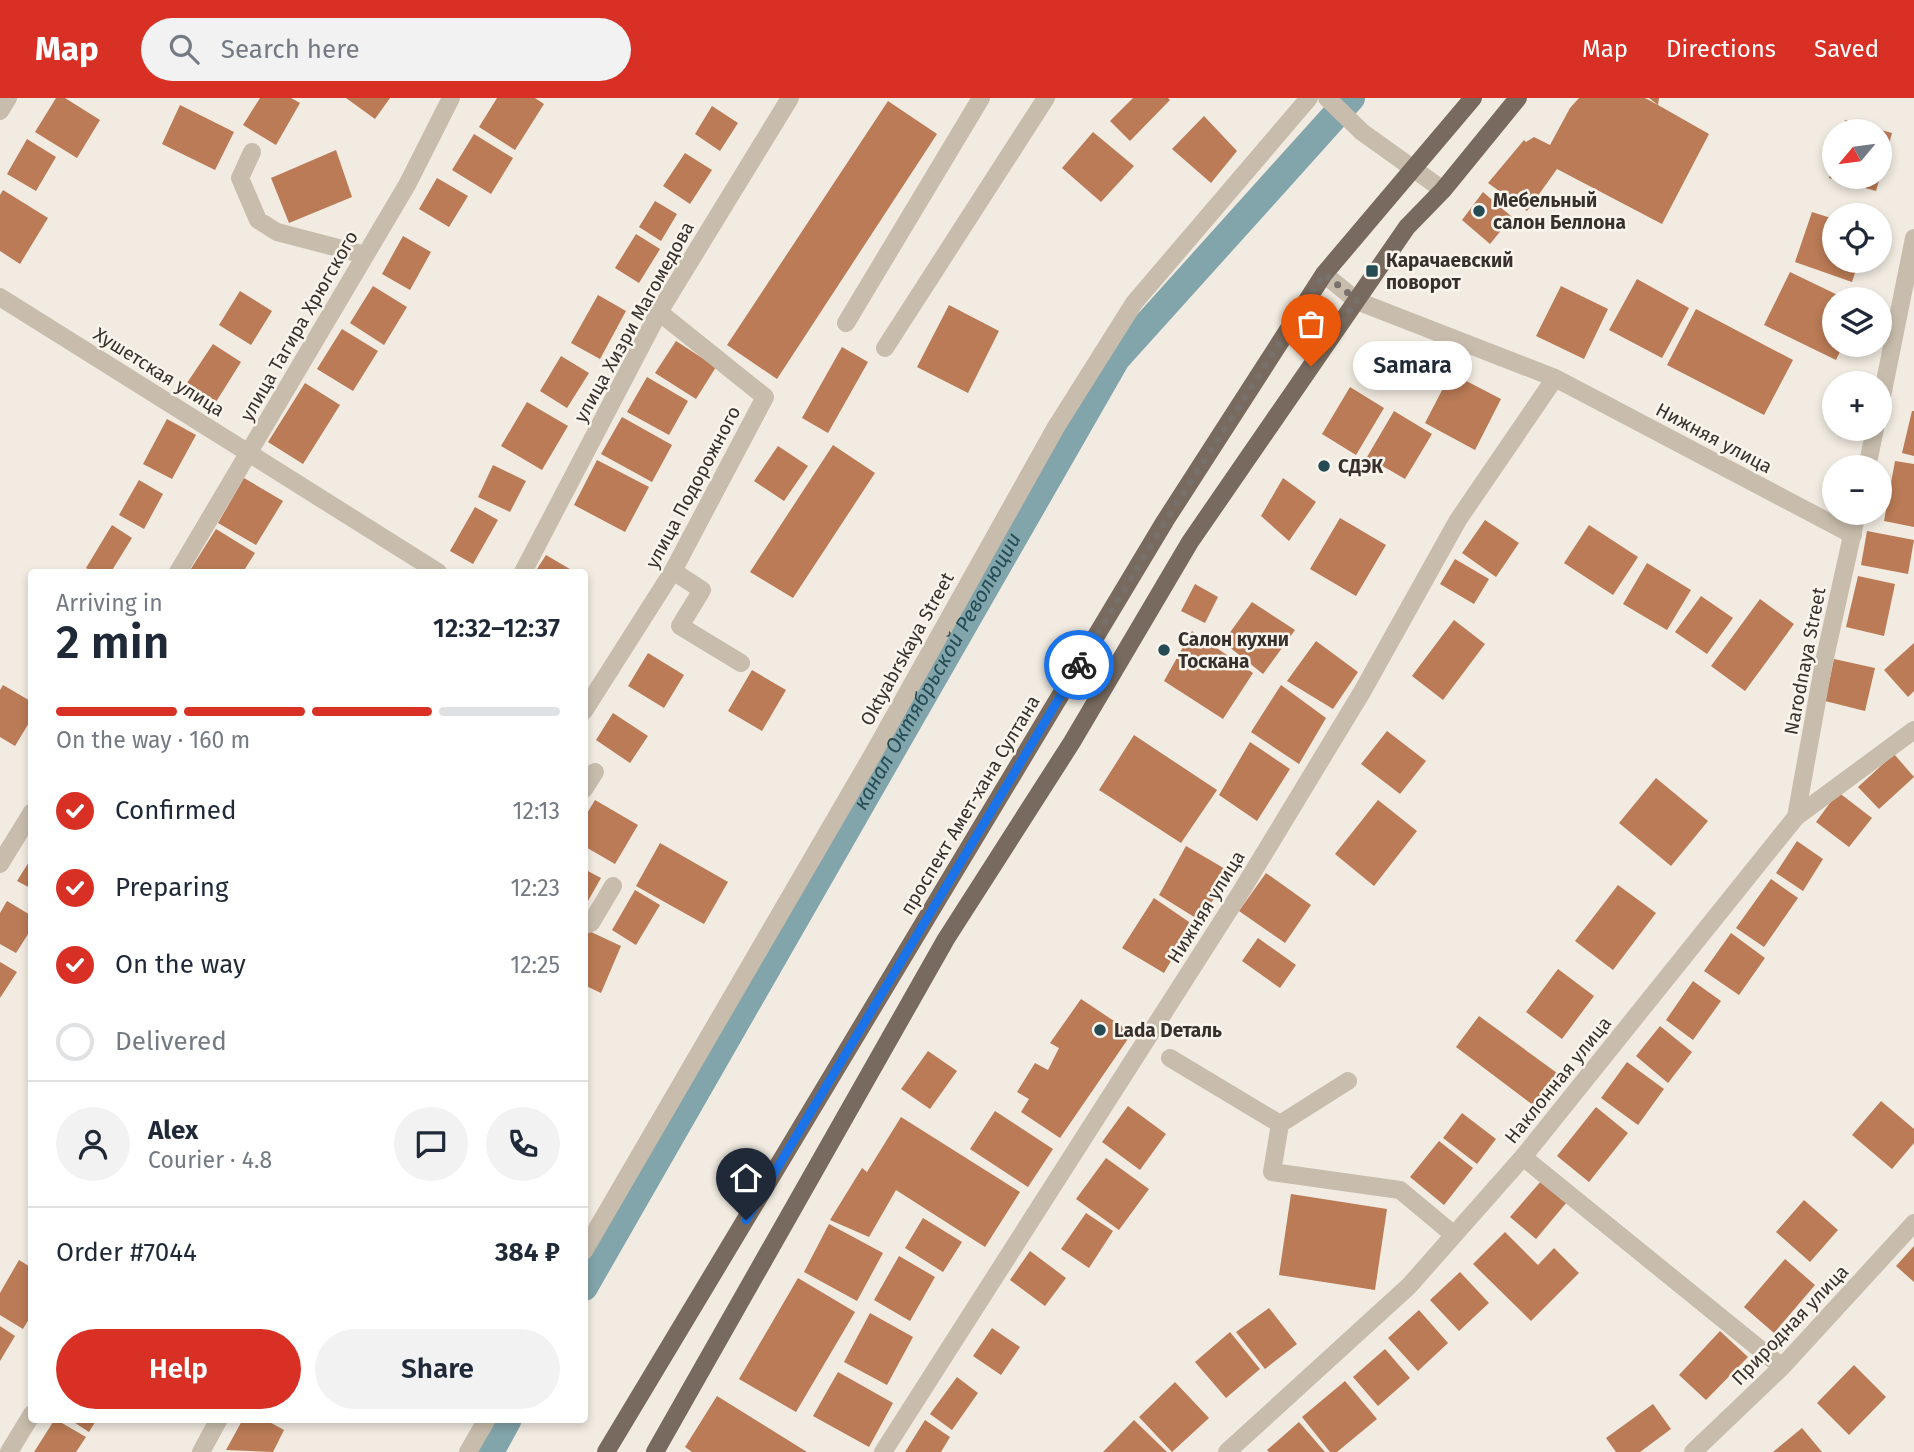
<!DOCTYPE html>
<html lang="en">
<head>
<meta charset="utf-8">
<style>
  body { margin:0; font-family:"Fira Sans",sans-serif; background:#f2f2f3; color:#1f2937; height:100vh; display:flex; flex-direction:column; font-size:26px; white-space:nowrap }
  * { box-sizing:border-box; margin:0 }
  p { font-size:23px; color:#747a83 }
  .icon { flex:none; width:38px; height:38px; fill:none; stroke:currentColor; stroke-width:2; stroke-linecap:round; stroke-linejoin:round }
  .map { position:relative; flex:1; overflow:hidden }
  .side { position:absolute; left:28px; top:471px; width:560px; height:854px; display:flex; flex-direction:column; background:#fff; border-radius:7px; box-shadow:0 4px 10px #0003 }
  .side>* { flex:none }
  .needle { width:46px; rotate:241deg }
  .buttons { position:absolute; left:1822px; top:21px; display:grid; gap:14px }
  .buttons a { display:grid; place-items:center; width:70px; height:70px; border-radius:50%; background:#fff; box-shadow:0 4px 10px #0003; font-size:35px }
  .pin { position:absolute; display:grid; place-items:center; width:60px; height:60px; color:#fff; margin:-72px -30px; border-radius:50% 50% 50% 0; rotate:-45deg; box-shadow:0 0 7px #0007 }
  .pin .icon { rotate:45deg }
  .courier { position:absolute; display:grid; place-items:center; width:70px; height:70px; margin:-35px; border:5px solid #1a73e8; border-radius:50%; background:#fff; color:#222; box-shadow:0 2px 9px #0007 }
  .bubble { position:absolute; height:49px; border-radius:24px; background:#fff; box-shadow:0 4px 10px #0003; font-size:23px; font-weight:600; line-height:49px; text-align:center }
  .headline em { font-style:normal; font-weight:600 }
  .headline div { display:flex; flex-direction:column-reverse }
  .headline { display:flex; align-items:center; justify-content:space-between; height:119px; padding:0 28px }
  h1 { font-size:46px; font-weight:600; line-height:52px }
  .bar { display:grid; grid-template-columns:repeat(4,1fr); gap:10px 7px; align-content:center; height:84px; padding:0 28px }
  .bar i { height:9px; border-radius:5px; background:#e0e1e3 }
  .bar .selected { background:#d93025 }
  .bar p { grid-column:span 4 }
  .line { display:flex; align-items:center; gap:18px; padding:0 28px; border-top:2px solid #e0e1e3 }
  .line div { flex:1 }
  .round { display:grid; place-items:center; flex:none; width:74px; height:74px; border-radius:37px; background:#f2f2f3 }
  ol { padding:0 28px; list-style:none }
  li { display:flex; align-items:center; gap:21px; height:77px }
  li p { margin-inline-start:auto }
  li .icon { padding:7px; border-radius:50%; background:#d93025; color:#fff; stroke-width:4 }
  li:last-child { color:#747a83 }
  li i { width:38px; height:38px; border:4px solid #e0e1e3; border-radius:50% }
  .primary-button { display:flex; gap:14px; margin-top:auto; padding:14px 28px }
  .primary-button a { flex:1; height:80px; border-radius:42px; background:#d93025; color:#fff; font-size:28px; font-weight:600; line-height:80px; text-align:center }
  .primary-button a+a { background:#f2f2f3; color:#1f2937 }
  header { display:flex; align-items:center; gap:42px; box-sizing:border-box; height:98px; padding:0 35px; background:#d93025; color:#fff }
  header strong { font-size:33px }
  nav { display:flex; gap:38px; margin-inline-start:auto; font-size:24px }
  .search { width:490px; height:63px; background:#f2f2f3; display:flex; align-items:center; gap:18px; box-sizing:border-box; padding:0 24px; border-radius:38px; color:#747a83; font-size:26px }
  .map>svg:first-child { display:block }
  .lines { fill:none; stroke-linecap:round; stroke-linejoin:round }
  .canal { stroke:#82a4ab; stroke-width:28 }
  .building { fill:#ba7b56 }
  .minor { stroke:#c8bdad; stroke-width:18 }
  .major { stroke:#786a5e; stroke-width:18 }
  .done { stroke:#78716b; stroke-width:7; stroke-dasharray:0 12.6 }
  .route { stroke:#1a73e8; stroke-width:9 }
  .poi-dot { fill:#254c55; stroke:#f9f5ed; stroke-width:2.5 }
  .labels { text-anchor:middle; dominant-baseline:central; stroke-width:5; stroke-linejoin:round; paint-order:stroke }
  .poi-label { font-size:19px; font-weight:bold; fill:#37302b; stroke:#f9f5ed; text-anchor:start }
  .street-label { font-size:19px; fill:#37302b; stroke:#f9f5ed }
  .water-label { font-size:21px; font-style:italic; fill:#254c55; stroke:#f9f5ed }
</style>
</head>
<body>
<header>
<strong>Map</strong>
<div class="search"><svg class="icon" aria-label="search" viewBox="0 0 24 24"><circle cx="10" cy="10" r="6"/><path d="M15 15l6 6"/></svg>Search here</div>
<nav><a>Map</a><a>Directions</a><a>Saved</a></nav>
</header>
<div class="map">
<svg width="1914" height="1354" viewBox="0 0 1914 1354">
  <rect width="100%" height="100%" fill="#f1ebe1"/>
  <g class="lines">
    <g class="canal">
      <path id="s1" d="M 584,1189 L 1116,261 L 1351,0"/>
      <path d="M 490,1354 L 508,1321"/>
    </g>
  </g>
  <path class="building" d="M 56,0 L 65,0 L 100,22 L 77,60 L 35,34 Z
    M 260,0 L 291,0 L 300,5 L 276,47 L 243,27 Z
    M 346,0 L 390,0 L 375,21 Z
    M 497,0 L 535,0 L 544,6 L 515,52 L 479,29 Z
    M 1133,0 L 1168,0 L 1170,2 L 1130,43 L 1110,23 Z
    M 1579,0 L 1645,0 L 1658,7 L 1649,0 L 1659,0 L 1658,7 L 1709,36 L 1662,126 L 1557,71 L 1527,113 L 1488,85 L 1524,42 L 1526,44 L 1534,39 L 1550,47 L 1570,10 Z
    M 888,3 L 937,36 L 777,281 L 727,247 Z
    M 180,7 L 234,34 L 215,72 L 162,46 Z
    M 712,8 L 738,25 L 720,53 L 695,36 Z
    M 1204,18 L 1237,53 L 1211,85 L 1172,51 Z
    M 1845,22 L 1892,35 L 1880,78 L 1880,33 L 1842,33 Z
    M 1093,34 L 1134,68 L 1101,104 L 1062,70 Z
    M 474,36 L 513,60 L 491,96 L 452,72 Z
    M 27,41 L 56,59 L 36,93 L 7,76 Z
    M 336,52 L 352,99 L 289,125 L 271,80 Z
    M 685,55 L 712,72 L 690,106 L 663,88 Z
    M 1833,66 L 1834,79 L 1880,79 L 1876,93 L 1829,80 Z
    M 437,80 L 468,98 L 449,129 L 419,111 Z
    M 3,92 L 48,120 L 20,166 L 0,153 L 0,97 Z
    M 1483,94 L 1512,119 L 1490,146 L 1462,122 Z
    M 655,103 L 677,116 L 661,143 L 639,129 Z
    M 1812,114 L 1834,121 L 1834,163 L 1859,163 L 1852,184 L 1795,164 Z
    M 636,136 L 660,151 L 639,185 L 615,170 Z
    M 403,138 L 431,154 L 410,192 L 382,176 Z
    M 1790,174 L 1846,201 L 1834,201 L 1834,247 L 1843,247 L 1836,262 L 1764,227 Z
    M 1637,181 L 1689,210 L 1662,260 L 1609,232 Z
    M 373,188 L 407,209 L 384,247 L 350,225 Z
    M 1561,188 L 1608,211 L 1584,261 L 1536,238 Z
    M 240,193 L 272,213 L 251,247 L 219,227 Z
    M 598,197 L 626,213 L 600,261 L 571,245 Z
    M 949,207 L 999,233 L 968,295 L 917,269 Z
    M 1696,211 L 1793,262 L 1764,317 L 1667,267 Z
    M 342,231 L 378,253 L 353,293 L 317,271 Z
    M 676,243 L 716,269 L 696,301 L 655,275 Z
    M 213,246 L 241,264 L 214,307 L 185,288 Z
    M 842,249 L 868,264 L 828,335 L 802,320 Z
    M 561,258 L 589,275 L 567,310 L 540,293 Z
    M 1451,275 L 1501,301 L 1475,352 L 1425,325 Z
    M 647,279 L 688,303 L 669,337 L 627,314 Z
    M 305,285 L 340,307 L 303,366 L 268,344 Z
    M 1350,289 L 1384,310 L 1356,357 L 1322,336 Z
    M 527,304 L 568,328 L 542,372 L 501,348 Z
    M 1394,313 L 1432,336 L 1405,381 L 1367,359 Z
    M 1912,313 L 1914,313 L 1914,358 L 1902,355 Z
    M 622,319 L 672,347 L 652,384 L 601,356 Z
    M 167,321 L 196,337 L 172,381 L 143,366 Z
    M 833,347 L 875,375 L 793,500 L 750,474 Z
    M 778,348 L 808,368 L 784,403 L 754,383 Z
    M 597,362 L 649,389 L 625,434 L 574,407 Z
    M 1895,363 L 1914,366 L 1914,429 L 1884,423 Z
    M 493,367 L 526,383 L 510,414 L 478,399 Z
    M 244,380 L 283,403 L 256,447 L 218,425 Z
    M 1283,380 L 1316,404 L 1289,443 L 1261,418 Z
    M 139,382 L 163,396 L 144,431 L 119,417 Z
    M 475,409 L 498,422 L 473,466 L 450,453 Z
    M 1340,420 L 1386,447 L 1356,498 L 1310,471 Z
    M 1485,422 L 1519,445 L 1496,479 L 1462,455 Z
    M 112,427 L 132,440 L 111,474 L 93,474 L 86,470 Z
    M 1589,427 L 1638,459 L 1613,497 L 1564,465 Z
    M 216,431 L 255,455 L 243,474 L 189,474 Z
    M 1867,433 L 1914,442 L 1908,476 L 1861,467 Z
    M 546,457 L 575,474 L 535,474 Z
    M 1455,461 L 1489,481 L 1474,506 L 1440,486 Z
    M 1647,465 L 1691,492 L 1667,532 L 1623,506 Z
    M 1858,478 L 1895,486 L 1884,538 L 1846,529 Z
    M 1195,486 L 1218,499 L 1205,525 L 1181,513 Z
    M 1701,498 L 1733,520 L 1707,556 L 1675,534 Z
    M 1760,501 L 1794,526 L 1745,593 L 1711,568 Z
    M 1252,504 L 1295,532 L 1263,576 L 1223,544 Z
    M 1454,522 L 1485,546 L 1443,602 L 1412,578 Z
    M 1192,533 L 1253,575 L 1223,621 L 1164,583 Z
    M 1316,543 L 1358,574 L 1333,611 L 1287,583 Z
    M 1914,545 L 1914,593 L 1908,599 L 1884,572 Z
    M 648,555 L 684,577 L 664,610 L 628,588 Z
    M 1834,561 L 1875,570 L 1865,613 L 1825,603 Z
    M 752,572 L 786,592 L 762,633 L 728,613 Z
    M 3,587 L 32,604 L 32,620 L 15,648 L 0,639 L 0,592 Z
    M 1281,587 L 1326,620 L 1299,666 L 1251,634 Z
    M 613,615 L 648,638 L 630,665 L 596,642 Z
    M 1387,633 L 1426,663 L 1400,696 L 1361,666 Z
    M 1134,637 L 1217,692 L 1181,745 L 1099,692 Z
    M 1250,644 L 1290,671 L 1257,723 L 1219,697 Z
    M 1894,656 L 1914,679 L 1879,711 L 1858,689 Z
    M 1656,680 L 1708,723 L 1671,768 L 1619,725 Z
    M 1838,694 L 1872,720 L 1849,749 L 1816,724 Z
    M 595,702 L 638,727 L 615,766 L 584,748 L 584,720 Z
    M 1378,702 L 1417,733 L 1374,788 L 1335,756 Z
    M 1797,743 L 1823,761 L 1803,793 L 1776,775 Z
    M 660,745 L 728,784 L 704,826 L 636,788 Z
    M 1186,748 L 1232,775 L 1199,822 L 1159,797 Z
    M 32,759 L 32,791 L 17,783 Z
    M 584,771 L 601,780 L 584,810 Z
    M 1266,775 L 1311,807 L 1285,845 L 1239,813 Z
    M 1771,781 L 1798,800 L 1764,849 L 1736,830 Z
    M 1618,787 L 1656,815 L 1613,872 L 1575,843 Z
    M 635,792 L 660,807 L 636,847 L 612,832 Z
    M 1154,800 L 1192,826 L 1164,875 L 1122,850 Z
    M 7,803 L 32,818 L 32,830 L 16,855 L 0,846 L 0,815 Z
    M 589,833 L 621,848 L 601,895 L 584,887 L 584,844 Z
    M 1731,835 L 1765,860 L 1739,897 L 1704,873 Z
    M 1258,840 L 1296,867 L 1280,890 L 1242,863 Z
    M 0,864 L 17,874 L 0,900 Z
    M 1558,871 L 1594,898 L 1562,941 L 1526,914 Z
    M 1693,883 L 1721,903 L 1693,942 L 1666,922 Z
    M 1081,901 L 1132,935 L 1060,1040 L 1021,1014 L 1029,1001 L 1017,994 L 1035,965 L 1048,972 L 1059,950 L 1050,945 Z
    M 1479,918 L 1557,975 L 1533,1007 L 1456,949 Z
    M 1660,928 L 1692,954 L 1668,985 L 1636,958 Z
    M 928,953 L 957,973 L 930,1011 L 901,991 Z
    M 1627,964 L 1664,991 L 1638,1027 L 1601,1000 Z
    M 1881,1003 L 1914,1031 L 1914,1045 L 1892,1071 L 1852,1037 Z
    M 1128,1008 L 1166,1036 L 1140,1072 L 1102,1044 Z
    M 1596,1009 L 1628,1035 L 1589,1084 L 1557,1058 Z
    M 995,1013 L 1053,1051 L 1028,1089 L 970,1051 Z
    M 1462,1015 L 1496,1041 L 1477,1066 L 1443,1040 Z
    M 901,1019 L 1020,1094 L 985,1149 L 896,1092 L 869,1139 L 830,1122 L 862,1070 L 867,1074 Z
    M 1439,1043 L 1473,1070 L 1444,1107 L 1410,1079 Z
    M 1106,1060 L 1149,1091 L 1119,1132 L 1076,1101 Z
    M 1542,1082 L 1567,1104 L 1536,1141 L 1510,1119 Z
    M 1291,1096 L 1387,1111 L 1375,1192 L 1279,1177 Z
    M 1804,1102 L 1838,1132 L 1810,1164 L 1776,1134 Z
    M 1086,1115 L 1113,1133 L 1089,1170 L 1061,1151 Z
    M 923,1120 L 962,1144 L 943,1174 L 905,1150 Z
    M 829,1126 L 883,1155 L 857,1203 L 804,1174 Z
    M 1505,1134 L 1538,1167 L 1554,1150 L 1579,1175 L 1531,1223 L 1473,1166 Z
    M 1914,1148 L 1914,1184 L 1896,1168 Z
    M 1030,1153 L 1066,1180 L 1045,1208 L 1010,1182 Z
    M 899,1158 L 935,1179 L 910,1223 L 874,1202 Z
    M 1785,1161 L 1815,1187 L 1774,1235 L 1744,1209 Z
    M 19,1162 L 32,1170 L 32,1216 L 23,1231 L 0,1217 L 0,1195 Z
    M 1460,1174 L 1489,1205 L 1459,1233 L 1430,1202 Z
    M 798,1180 L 855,1214 L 796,1314 L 739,1281 Z
    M 1269,1210 L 1297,1246 L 1265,1271 L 1236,1234 Z
    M 1419,1212 L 1448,1245 L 1418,1273 L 1388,1240 Z
    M 870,1215 L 913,1239 L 887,1287 L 844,1264 Z
    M 0,1228 L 15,1238 L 0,1263 Z
    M 992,1230 L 1020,1249 L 1001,1277 L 973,1258 Z
    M 1720,1233 L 1748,1259 L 1706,1302 L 1679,1277 Z
    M 1230,1234 L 1260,1271 L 1226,1300 L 1195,1264 Z
    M 1385,1251 L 1410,1280 L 1378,1308 L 1353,1279 Z
    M 1854,1267 L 1886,1299 L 1849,1337 L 1817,1305 Z
    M 838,1274 L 893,1305 L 869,1349 L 813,1318 Z
    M 957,1279 L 978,1295 L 952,1332 L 930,1316 Z
    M 1345,1283 L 1377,1321 L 1337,1354 L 1330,1354 L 1302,1319 Z
    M 1175,1284 L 1209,1320 L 1172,1354 L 1139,1319 Z
    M 717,1298 L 807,1354 L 692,1354 L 685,1349 Z
    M 1653,1306 L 1671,1331 L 1640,1354 L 1616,1354 L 1606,1340 Z
    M 55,1321 L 86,1339 L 76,1354 L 34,1354 Z
    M 69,1321 L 97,1321 L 89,1334 Z
    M 243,1321 L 264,1321 L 284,1332 L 273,1354 L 226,1352 Z
    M 925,1322 L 950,1339 L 941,1354 L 905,1354 Z
    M 1134,1322 L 1167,1354 L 1103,1354 Z
    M 1299,1324 L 1325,1354 L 1269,1354 L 1267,1352 Z
    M 1802,1330 L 1822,1354 L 1773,1354 Z"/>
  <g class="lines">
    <path class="minor" d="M 1327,0 L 1362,34 L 1443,92
      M 0,13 L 8,0
      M 252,54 L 240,80 L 258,122 L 277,134 L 365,157
      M 1324,176 L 1357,203 L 1555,280 L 1853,437
      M 0,199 L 438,474
      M 846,225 L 981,0
      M 885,250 L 1046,0
      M 1880,308 L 1914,140
      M 1867,369 L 1875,331
      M 673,473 L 702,492 L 680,528 L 741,565
      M 178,474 L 407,87 L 451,0
      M 523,474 L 659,214 L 790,0
      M 584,613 L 673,473 L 765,299 L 659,214
      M 584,691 L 595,674
      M 1796,719 L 1824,564 L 1857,415
      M 0,766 L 32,714
      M 584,827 L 591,825 L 613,788
      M 1170,960 L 1280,1026
      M 1348,983 L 1280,1026 L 1272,1074 L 1400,1092 L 1454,1137
      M 1523,1059 L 1782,1269
      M 584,1153 L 873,656 L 1056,329 L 1134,205 L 1309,0
      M 9,1354 L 32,1316
      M 201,1354 L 219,1321
      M 468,1354 L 487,1321
      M 883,1354 L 1242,792 L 1362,594 L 1458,422 L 1555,280
      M 1227,1354 L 1409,1188 L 1523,1059 L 1796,719 L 1914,632
      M 1693,1354 L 1782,1269 L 1914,1125"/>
    <path class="major" d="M 606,1354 L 1165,423 L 1324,176 L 1473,0
      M 655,1354 L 946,841 L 1072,644 L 1190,444 L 1407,129 L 1443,92 L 1518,0"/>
  </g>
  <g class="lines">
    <path class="done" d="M 1079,567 L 1165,424 L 1324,176 L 1357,202 L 1311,268"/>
    <path class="route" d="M 746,1122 L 1079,567"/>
  </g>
  <g class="poi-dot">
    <circle cx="1479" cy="113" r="7"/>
    <rect x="1365" y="166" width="14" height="14" rx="3.5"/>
    <circle cx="1324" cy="368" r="7"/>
    <circle cx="1164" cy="552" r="7"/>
    <circle cx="1100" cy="932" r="7"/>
  </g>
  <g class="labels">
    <g class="poi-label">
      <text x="1493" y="102">Мебельный<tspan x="1493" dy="22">салон Беллона</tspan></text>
      <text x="1386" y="162">Карачаевский<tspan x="1386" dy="22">поворот</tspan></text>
      <text x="1338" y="368">СДЭК</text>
      <text x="1178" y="541">Салон кухни<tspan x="1178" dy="22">Тоскана</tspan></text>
      <text x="1114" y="932">Lada Dеталь</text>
    </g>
    <g class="street-label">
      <text transform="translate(634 224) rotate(-61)">улица Хизри Магомедова</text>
      <text transform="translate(299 228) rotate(-60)">улица Тагира Хрюгского</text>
      <text transform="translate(159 274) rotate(32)">Хушетская улица</text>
      <text transform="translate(1714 340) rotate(28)">Нижняя улица</text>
      <text transform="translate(693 389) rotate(-62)">улица Подорожного</text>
      <text transform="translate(907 551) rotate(-61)">Oktyabrskaya Street</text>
      <text transform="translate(1805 563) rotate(-79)">Narodnaya Street</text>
      <text transform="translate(970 707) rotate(-59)">проспект Амет-хана Султана</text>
      <text transform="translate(1206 809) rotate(-58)">Нижняя улица</text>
      <text transform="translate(1558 982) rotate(-51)">Наклонная улица</text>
      <text transform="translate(1790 1227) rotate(-46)">Природная улица</text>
    </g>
    <g class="water-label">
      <text stroke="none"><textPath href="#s1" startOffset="710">канал Октябрьской Революции</textPath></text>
    </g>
  </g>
</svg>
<div class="buttons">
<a><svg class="needle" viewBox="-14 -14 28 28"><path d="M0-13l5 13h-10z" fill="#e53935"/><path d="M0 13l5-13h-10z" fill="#747a83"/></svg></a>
<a><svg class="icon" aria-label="locate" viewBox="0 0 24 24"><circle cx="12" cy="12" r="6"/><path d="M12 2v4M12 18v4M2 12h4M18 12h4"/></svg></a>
<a><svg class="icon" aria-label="layers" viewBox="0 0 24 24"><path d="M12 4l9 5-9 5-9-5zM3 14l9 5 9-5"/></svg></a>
<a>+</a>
<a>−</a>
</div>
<div class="pin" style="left:1311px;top:268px;background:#ea580c"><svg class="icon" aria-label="bag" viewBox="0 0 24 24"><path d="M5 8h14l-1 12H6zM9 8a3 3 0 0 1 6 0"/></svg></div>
<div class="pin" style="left:746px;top:1122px;background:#1f2937"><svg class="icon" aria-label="home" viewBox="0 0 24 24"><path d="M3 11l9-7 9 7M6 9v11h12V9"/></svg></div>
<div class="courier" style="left:1079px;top:567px"><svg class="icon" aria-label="bike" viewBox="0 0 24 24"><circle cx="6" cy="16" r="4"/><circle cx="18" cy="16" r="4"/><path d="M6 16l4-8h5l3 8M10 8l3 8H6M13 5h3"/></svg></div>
<div class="bubble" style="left:1353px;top:243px;width:119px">Samara</div>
<section class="side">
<div class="headline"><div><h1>2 min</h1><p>Arriving in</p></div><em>12:32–12:37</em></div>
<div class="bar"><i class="selected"></i><i class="selected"></i><i class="selected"></i><i></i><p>On the way · 160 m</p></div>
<ol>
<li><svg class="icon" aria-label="check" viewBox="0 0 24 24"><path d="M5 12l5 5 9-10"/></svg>Confirmed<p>12:13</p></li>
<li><svg class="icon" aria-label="check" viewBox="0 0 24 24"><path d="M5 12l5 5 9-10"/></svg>Preparing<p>12:23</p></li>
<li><svg class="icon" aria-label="check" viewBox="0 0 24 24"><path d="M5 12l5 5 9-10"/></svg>On the way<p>12:25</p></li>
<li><i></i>Delivered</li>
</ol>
<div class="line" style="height:126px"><a class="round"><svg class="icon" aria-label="person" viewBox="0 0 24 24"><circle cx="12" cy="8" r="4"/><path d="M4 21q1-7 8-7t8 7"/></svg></a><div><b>Alex</b><p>Courier · 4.8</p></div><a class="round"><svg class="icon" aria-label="chat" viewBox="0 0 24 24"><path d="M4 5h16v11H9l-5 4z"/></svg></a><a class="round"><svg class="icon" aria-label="phone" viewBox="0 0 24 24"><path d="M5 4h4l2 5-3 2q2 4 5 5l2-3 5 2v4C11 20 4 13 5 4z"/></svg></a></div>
<div class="line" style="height:91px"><div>Order #7044</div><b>384 ₽</b></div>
<div class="primary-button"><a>Help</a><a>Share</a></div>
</section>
</div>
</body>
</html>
